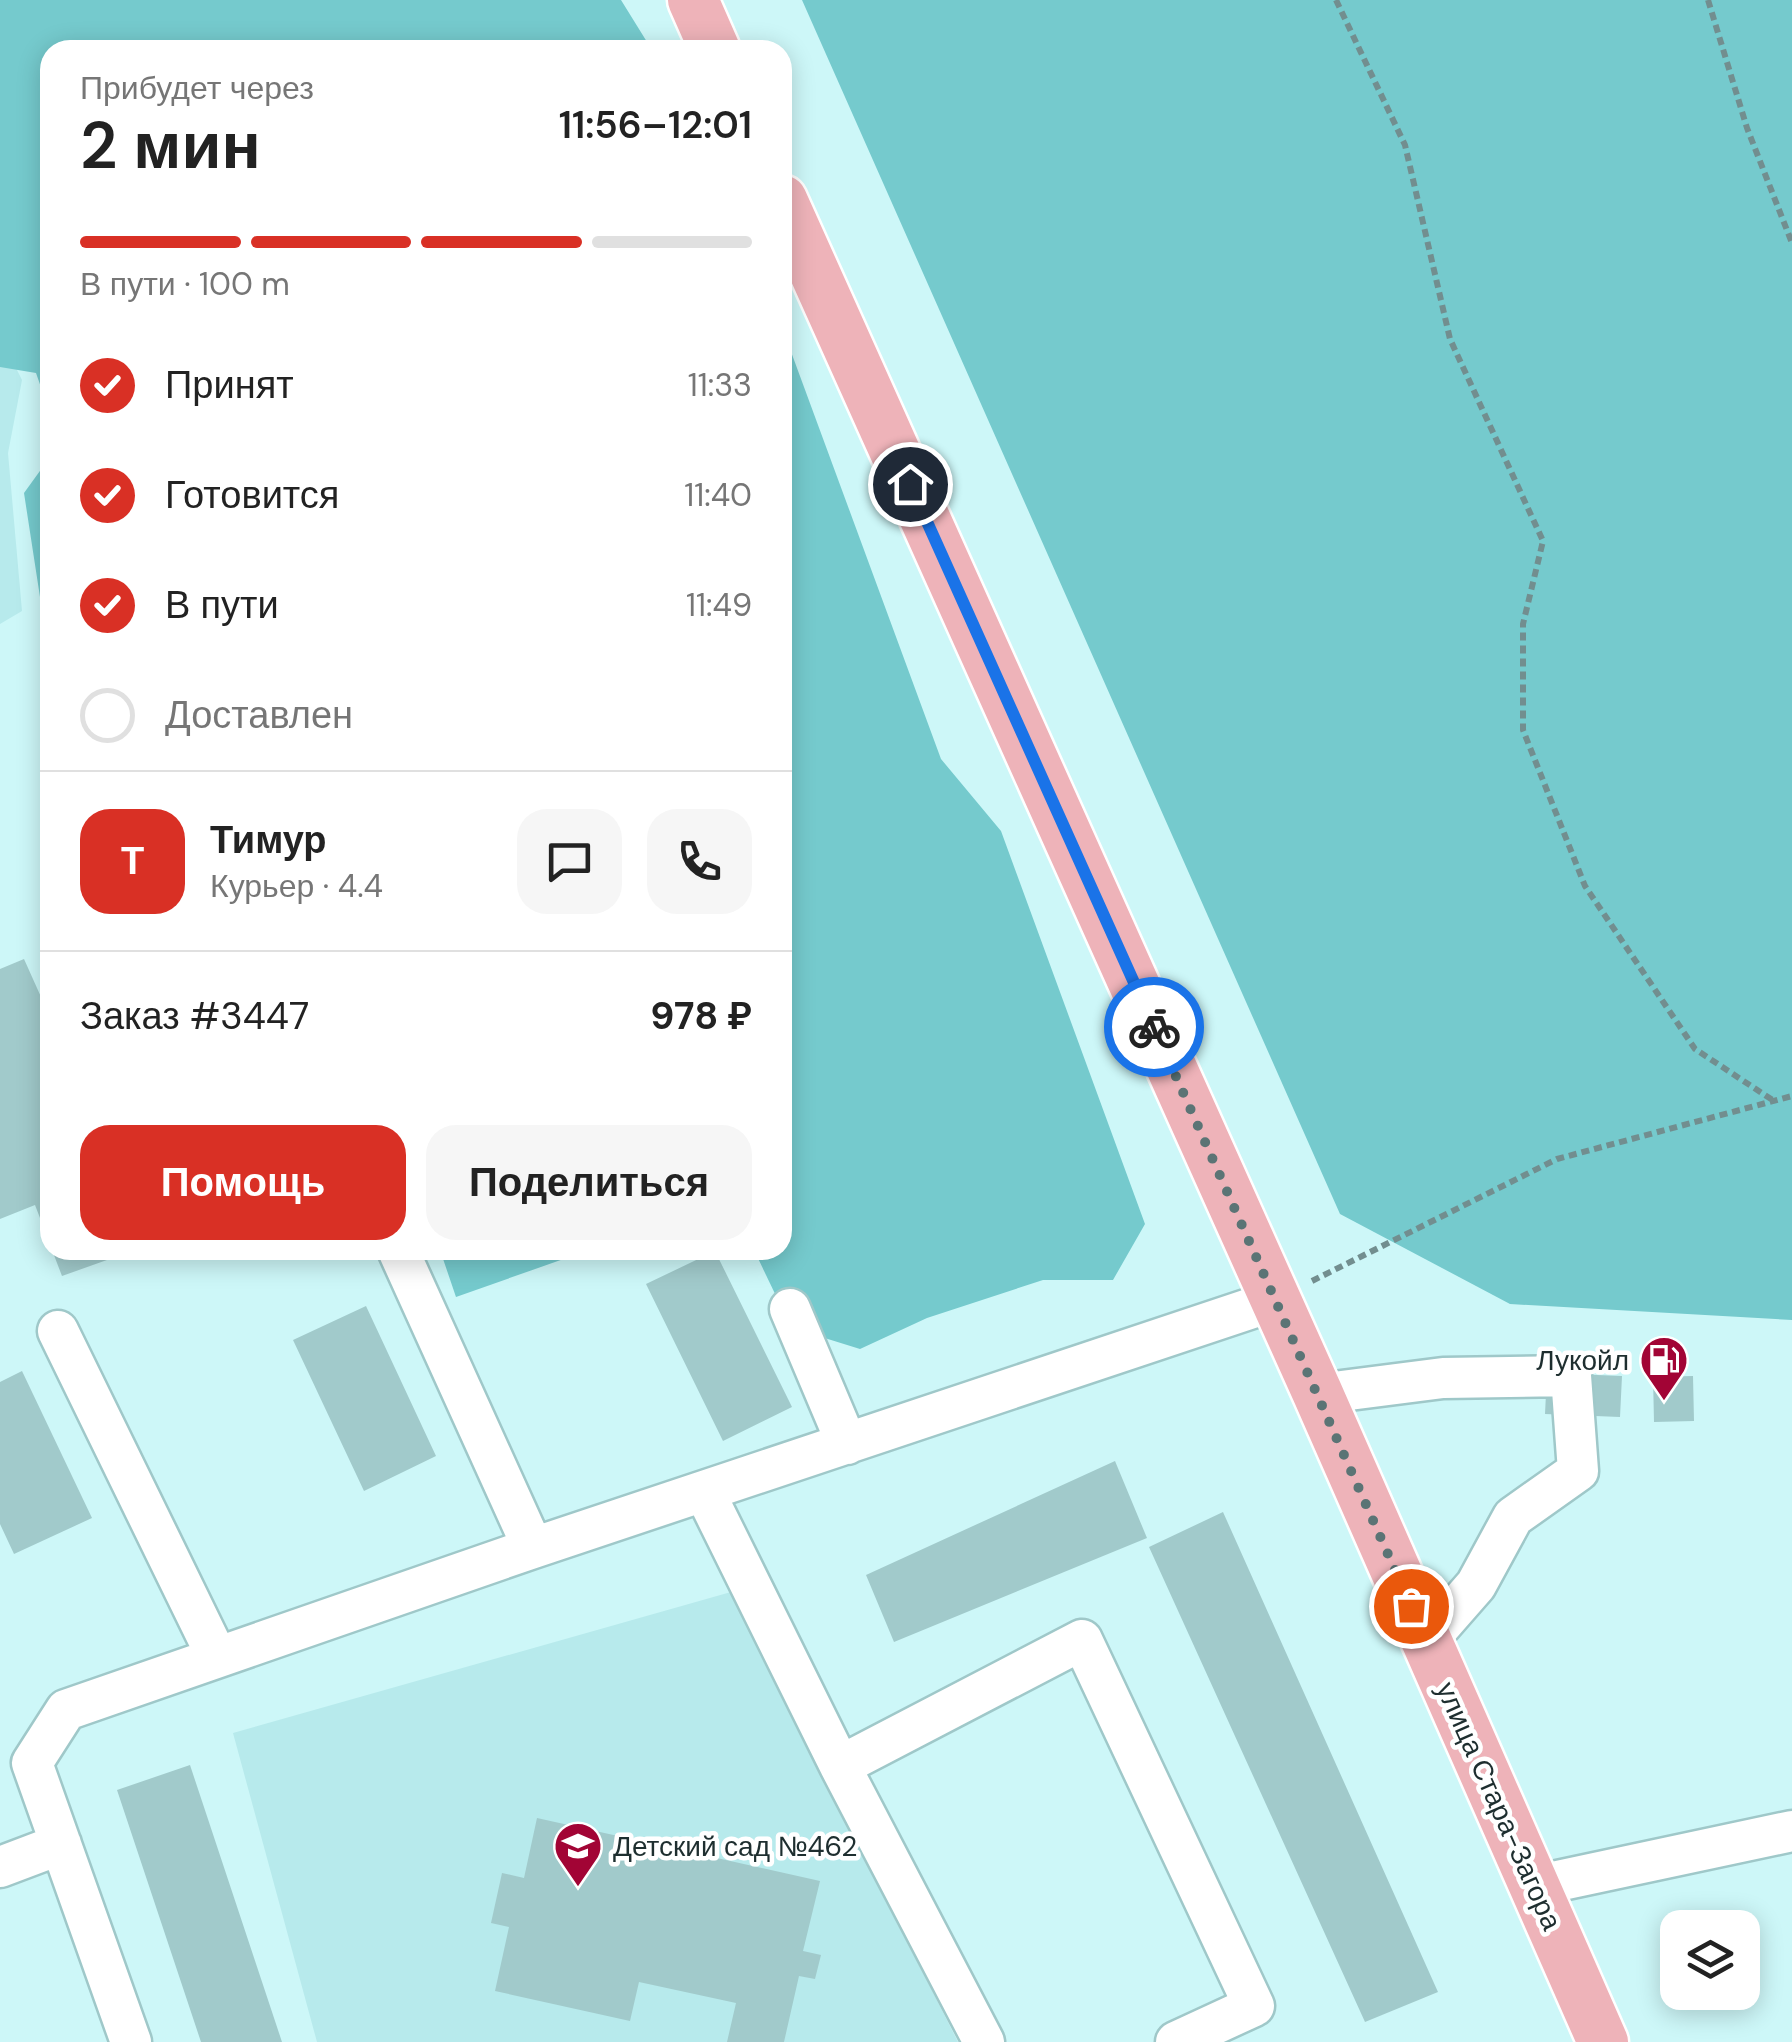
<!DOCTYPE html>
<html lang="ru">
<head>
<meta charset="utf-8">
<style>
  body { margin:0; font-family:"DM Sans",sans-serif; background:#f6f6f6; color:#222; height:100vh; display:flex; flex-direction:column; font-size:38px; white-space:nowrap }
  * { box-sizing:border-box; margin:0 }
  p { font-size:32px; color:#767676 }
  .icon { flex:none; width:55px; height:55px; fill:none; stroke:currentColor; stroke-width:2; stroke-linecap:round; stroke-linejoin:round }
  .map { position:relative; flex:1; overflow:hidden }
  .sheet { position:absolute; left:40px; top:40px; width:752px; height:1220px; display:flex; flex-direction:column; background:#fff; border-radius:30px; box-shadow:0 5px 25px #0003 }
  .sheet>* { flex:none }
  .tools { position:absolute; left:1660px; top:1910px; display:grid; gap:20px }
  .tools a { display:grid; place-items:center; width:100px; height:100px; border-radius:20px; background:#fff; box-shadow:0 5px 25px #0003; font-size:50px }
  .pin { position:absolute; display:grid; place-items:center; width:85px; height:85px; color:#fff; margin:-42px; border:5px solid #fff; border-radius:50%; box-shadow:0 2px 10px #0007 }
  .courier { position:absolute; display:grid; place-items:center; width:100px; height:100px; margin:-50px; border:8px solid #1a73e8; border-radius:50%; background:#fff; color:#222; box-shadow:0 2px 12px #0007 }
  .head em { font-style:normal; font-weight:600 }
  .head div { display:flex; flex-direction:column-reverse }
  .head { display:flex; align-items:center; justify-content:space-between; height:170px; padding:0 40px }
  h1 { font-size:65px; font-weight:600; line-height:75px }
  .bar { display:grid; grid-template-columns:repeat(4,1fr); gap:15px 10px; align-content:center; height:120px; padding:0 40px }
  .bar i { height:12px; border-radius:8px; background:#e0e0e0 }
  .bar .current { background:#d93025 }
  .bar p { grid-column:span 4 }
  .line { display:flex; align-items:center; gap:25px; padding:0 40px; border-top:2px solid #e0e0e0 }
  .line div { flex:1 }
  .round { display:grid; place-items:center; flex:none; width:105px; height:105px; border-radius:30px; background:#f6f6f6 }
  ol { padding:0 40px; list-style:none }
  li { display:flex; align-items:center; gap:30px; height:110px }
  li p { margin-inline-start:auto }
  li .icon { padding:10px; border-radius:50%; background:#d93025; color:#fff; stroke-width:4 }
  li:last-child { color:#767676 }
  li i { width:55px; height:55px; border:5px solid #e0e0e0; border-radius:50% }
  .primary-button { display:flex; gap:20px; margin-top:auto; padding:20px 40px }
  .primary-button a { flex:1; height:115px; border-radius:30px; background:#d93025; color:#fff; font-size:40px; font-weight:600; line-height:115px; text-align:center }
  .primary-button a+a { background:#f6f6f6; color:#222 }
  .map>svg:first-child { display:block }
  .built { fill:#b7eaec }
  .green { fill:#75cacd }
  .building { fill:#a1cacb }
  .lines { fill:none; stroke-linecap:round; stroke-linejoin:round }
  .minor-casing { stroke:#9fc8c9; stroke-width:45 }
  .major-casing { stroke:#fff; stroke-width:55 }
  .path { stroke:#728e8f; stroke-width:6; stroke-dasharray:8 5; stroke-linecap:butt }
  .minor { stroke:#fff; stroke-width:40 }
  .major { stroke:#eeb3b9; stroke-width:50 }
  .done { stroke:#5b7475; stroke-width:10; stroke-dasharray:0 18 }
  .route { stroke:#1a73e8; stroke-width:12 }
  .labels { text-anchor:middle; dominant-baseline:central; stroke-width:9; stroke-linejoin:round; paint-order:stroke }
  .poi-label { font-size:28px; fill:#1e2e2f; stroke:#fff; text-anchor:end }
  .street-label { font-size:28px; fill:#1e2e2f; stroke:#fff }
</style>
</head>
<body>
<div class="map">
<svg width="1792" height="2042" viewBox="0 0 1792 2042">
  <rect width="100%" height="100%" fill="#cdf7f8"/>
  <path class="built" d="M 0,355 L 10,356 L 22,380 L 8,453 L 22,611 L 0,624 Z
    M 731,1592 L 958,2042 L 317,2042 L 233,1733 Z"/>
  <path class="green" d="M 0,0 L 621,0 L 652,50 L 50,50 L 50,413 L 36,373 L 0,367 Z
    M 802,0 L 1792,0 L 1792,1320 L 1510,1304 L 1340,1214 Z
    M 783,330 L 941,759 L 1001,831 L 1145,1224 L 1113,1280 L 1043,1280 L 927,1318 L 860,1349 L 815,1335 L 778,1300 L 754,1250 L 782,1250 Z
    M 50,457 L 50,639 L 42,643 L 40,597 L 24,493 Z
    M 440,1250 L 589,1250 L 456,1297 Z"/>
  <path class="building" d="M 24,959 L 50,1017 L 50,1244 L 35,1205 L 0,1219 L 0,969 Z
    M 52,1250 L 118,1250 L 121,1255 L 62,1276 Z
    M 715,1251 L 792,1407 L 723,1441 L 646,1284 Z
    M 366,1306 L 436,1456 L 364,1491 L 293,1340 Z
    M 22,1371 L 92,1518 L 14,1554 L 0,1524 L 0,1382 Z
    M 1547,1373 L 1622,1376 L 1620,1417 L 1545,1414 Z
    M 1693,1376 L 1694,1421 L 1654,1422 L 1653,1377 Z
    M 1115,1461 L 1147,1538 L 894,1642 L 866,1575 Z
    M 1223,1512 L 1438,1992 L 1365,2022 L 1149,1547 Z
    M 190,1765 L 282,2042 L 201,2042 L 117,1790 Z
    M 537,1818 L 820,1881 L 803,1951 L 821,1955 L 815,1979 L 799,1976 L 784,2042 L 727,2042 L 736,2003 L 639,1982 L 630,2021 L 495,1991 L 509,1927 L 491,1923 L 502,1873 L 524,1878 Z"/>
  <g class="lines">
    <g class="minor-casing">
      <path id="minor" d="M 398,1250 L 533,1548
        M 790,1309 L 847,1444
        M 58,1331 L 217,1657
        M 1318,1394 L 1443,1378 L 1571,1376 L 1578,1471 L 1513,1517 L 1476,1585 L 1427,1641
        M 704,1491 L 840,1766 L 984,2042
        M 840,1766 L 1082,1640 L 1254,2006 L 1176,2042
        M 0,1867 L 61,1844
        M 1534,1886 L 1792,1831
        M 131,2042 L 32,1763 L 66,1710 L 533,1548 L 1276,1300"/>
    </g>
    <g class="major-casing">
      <path id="major" d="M 693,0 L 715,50
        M 782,200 L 1318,1394 L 1603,2042"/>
    </g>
    <path class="path" d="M 1336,0 L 1405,145 L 1450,339 L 1543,541 L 1523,624 L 1523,730 L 1585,886 L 1695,1049 L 1774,1101
      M 1708,0 L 1747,128 L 1792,243
      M 1312,1281 L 1557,1159 L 1792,1096"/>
    <use href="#minor" class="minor"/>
    <use href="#major" class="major"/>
  </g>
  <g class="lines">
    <path class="done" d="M 1154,1027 L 1411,1606"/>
    <path class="route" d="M 910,484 L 1154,1027"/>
  </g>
  <defs>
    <g id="fuel-pin" transform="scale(2.5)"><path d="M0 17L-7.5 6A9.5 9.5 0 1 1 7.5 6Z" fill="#a20435" stroke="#fff"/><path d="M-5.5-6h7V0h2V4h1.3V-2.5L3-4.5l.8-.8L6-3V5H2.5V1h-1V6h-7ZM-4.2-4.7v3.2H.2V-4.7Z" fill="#fff"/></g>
    <g id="school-pin" transform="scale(2.5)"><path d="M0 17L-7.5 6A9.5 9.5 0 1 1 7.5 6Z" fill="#a20435" stroke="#fff"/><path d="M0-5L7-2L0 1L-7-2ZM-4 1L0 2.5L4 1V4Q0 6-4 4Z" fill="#fff"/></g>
  </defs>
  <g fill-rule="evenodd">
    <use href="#fuel-pin" x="1664" y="1360"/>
    <use href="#school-pin" x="578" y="1846"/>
  </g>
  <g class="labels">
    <g class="poi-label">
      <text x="1629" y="1360">Лукойл</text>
      <text x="613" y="1846" text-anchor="start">Детский сад №462</text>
    </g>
    <g class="street-label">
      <text transform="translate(1499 1806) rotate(66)">улица Стара-Загора</text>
    </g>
  </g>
</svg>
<div class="tools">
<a><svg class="icon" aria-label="layers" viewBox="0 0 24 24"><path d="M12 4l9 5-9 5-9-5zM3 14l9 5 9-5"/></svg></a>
</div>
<div class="pin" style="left:1411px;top:1606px;background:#ea580c"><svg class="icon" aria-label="bag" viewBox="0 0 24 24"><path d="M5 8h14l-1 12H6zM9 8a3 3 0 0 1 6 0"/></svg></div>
<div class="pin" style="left:910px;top:484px;background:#1f2937"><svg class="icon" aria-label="home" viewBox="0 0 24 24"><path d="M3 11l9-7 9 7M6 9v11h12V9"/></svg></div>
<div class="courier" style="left:1154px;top:1027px"><svg class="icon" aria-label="bike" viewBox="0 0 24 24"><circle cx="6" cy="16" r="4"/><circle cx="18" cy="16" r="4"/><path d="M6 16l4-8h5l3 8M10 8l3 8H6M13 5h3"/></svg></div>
<section class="sheet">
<div class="head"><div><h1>2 мин</h1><p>Прибудет через</p></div><em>11:56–12:01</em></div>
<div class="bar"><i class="current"></i><i class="current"></i><i class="current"></i><i></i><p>В пути · 100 m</p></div>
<ol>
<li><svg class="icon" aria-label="check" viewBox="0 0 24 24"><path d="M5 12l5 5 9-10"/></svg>Принят<p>11:33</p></li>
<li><svg class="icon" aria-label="check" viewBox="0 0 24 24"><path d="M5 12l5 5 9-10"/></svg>Готовится<p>11:40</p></li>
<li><svg class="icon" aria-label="check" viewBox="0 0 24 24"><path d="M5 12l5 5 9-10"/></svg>В пути<p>11:49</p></li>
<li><i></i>Доставлен</li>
</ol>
<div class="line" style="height:180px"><b class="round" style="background:#d93025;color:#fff">Т</b><div><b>Тимур</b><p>Курьер · 4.4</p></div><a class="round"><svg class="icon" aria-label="chat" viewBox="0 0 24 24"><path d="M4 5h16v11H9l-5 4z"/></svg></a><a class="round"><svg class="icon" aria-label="phone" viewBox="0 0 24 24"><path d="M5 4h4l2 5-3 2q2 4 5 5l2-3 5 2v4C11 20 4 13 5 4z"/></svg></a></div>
<div class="line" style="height:130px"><div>Заказ #3447</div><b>978 ₽</b></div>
<div class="primary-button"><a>Помощь</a><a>Поделиться</a></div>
</section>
</div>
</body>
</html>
